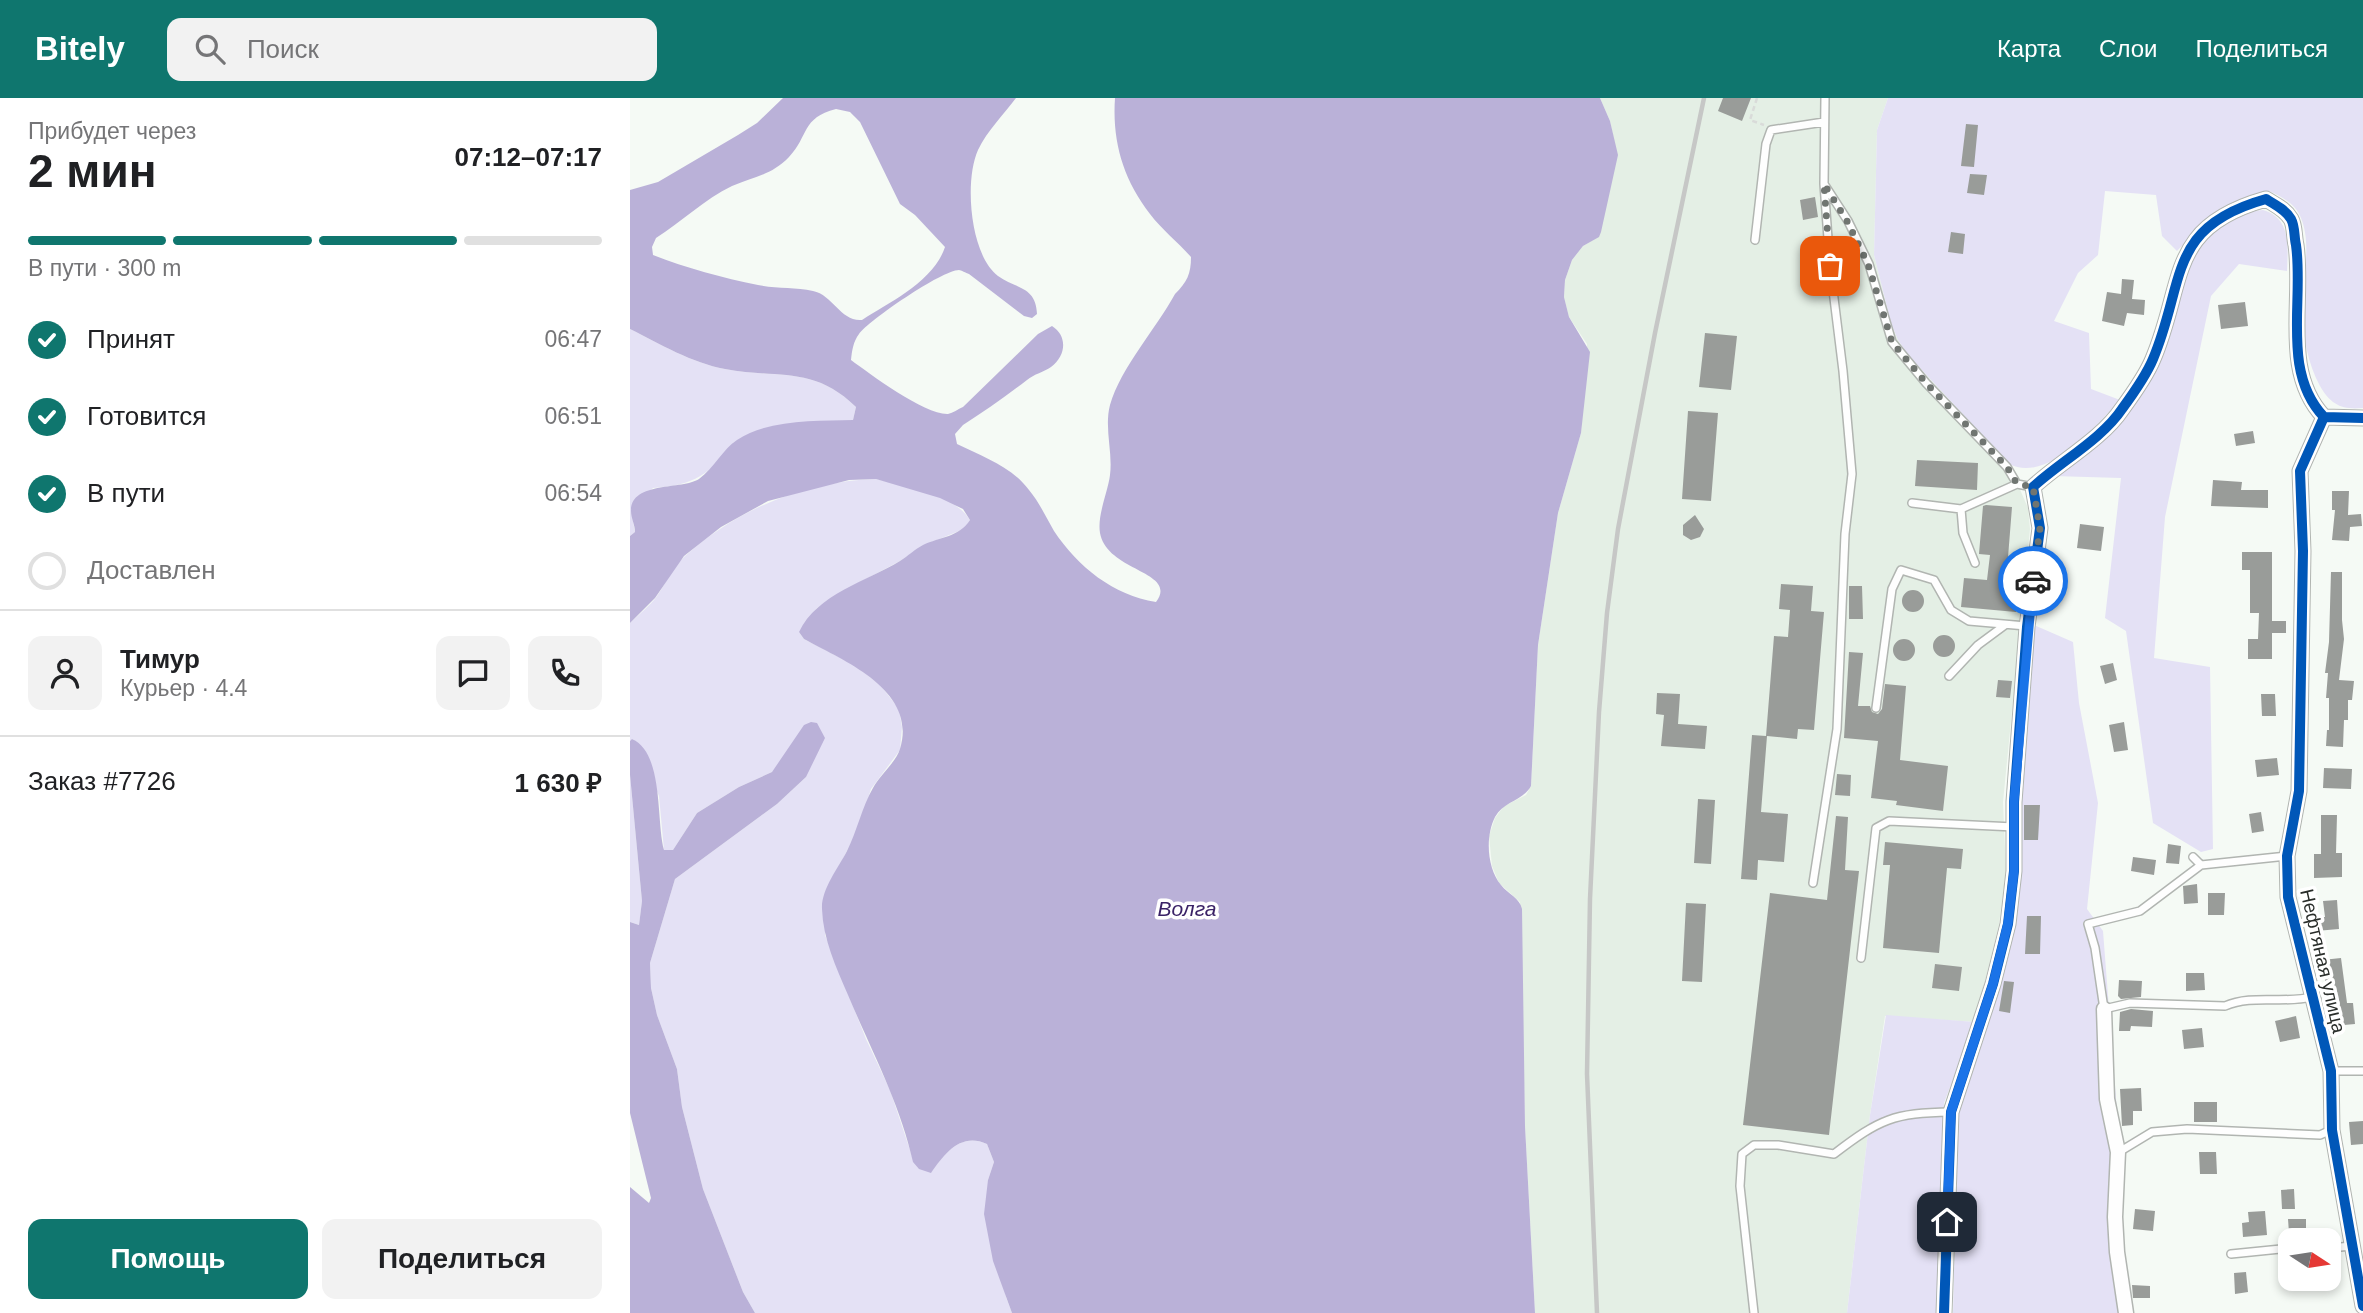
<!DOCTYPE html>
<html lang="ru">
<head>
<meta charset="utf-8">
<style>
  body { margin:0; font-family:Arial,sans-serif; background:#f2f2f2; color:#202124; height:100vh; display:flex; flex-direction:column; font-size:26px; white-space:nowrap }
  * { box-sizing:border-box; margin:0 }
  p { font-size:23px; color:#757577 }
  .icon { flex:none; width:38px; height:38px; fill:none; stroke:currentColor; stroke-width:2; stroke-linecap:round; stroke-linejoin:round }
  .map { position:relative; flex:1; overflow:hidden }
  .details { display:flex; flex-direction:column; background:#fff; width:630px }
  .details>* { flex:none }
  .needle { width:46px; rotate:102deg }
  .fabs { position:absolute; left:1648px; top:1130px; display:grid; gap:14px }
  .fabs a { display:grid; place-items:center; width:63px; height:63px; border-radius:14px; background:#fff; box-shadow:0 4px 10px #0003; font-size:35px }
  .pin { position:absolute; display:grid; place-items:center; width:60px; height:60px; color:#fff; margin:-30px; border-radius:14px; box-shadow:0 4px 10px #0006 }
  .courier { position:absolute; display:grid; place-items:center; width:70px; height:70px; margin:-35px; border:5px solid #1a73e8; border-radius:50%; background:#fff; color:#222; box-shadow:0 2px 9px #0007 }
  .head em { font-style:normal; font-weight:700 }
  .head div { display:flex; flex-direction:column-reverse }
  .head { display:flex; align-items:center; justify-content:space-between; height:119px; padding:0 28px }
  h1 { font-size:46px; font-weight:700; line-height:52px }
  .bar { display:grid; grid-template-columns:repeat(4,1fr); gap:10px 7px; align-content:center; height:84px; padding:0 28px }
  .bar i { height:9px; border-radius:5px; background:#e0e0e0 }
  .bar .selected { background:#0f766e }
  .bar p { grid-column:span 4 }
  .line { display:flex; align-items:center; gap:18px; padding:0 28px; border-top:2px solid #e0e0e0 }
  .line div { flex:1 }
  .round { display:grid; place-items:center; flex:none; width:74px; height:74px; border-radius:14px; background:#f2f2f2 }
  ol { padding:0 28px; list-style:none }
  li { display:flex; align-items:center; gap:21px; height:77px }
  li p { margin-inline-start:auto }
  li .icon { padding:7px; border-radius:50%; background:#0f766e; color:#fff; stroke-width:4 }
  li:last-child { color:#757577 }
  li i { width:38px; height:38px; border:4px solid #e0e0e0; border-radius:50% }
  .button { display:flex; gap:14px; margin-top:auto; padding:14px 28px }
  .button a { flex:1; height:80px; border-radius:14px; background:#0f766e; color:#fff; font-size:28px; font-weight:700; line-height:80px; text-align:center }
  .button a+a { background:#f2f2f2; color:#202124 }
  header { display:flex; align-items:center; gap:42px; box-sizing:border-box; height:98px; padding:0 35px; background:#0f766e; color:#fff }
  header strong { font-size:33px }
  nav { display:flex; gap:38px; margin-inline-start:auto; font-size:24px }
  .search { width:490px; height:63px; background:#f2f2f2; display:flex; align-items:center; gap:18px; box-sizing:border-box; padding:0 24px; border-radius:14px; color:#757577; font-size:26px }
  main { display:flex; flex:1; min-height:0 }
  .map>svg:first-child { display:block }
  .built { fill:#e4efe5 }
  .green { fill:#e4e1f5 }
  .water { fill:#bab1d8; fill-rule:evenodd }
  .building { fill:#999c99 }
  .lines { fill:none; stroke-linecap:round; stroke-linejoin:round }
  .service-casing { stroke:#b1b5b1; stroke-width:10 }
  .minor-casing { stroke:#b1b5b1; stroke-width:17 }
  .path { stroke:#d9dbd9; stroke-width:2.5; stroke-dasharray:5 3.5; stroke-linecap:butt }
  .service { stroke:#fefefe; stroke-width:7 }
  .minor { stroke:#fefefe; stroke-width:14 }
  .rail { stroke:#c6c7c6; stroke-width:4.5 }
  .cycleway-casing { stroke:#fff; stroke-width:15 }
  .cycleway { stroke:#0057b8; stroke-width:10 }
  .done { stroke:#707571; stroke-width:7; stroke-dasharray:0 12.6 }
  .route { stroke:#1a73e8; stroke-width:9 }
  .labels { text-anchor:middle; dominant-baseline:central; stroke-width:7; stroke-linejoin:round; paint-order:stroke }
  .street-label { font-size:19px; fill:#292d2a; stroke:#fff }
  .water-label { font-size:21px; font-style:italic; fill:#3a2266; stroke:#fff }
</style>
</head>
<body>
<header>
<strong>Bitely</strong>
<div class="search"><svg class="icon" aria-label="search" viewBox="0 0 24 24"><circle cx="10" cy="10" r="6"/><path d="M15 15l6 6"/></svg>Поиск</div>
<nav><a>Карта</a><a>Слои</a><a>Поделиться</a></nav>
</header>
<main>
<section class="details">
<div class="head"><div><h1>2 мин</h1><p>Прибудет через</p></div><em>07:12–07:17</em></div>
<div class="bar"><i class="selected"></i><i class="selected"></i><i class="selected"></i><i></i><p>В пути · 300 m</p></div>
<ol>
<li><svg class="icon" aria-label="check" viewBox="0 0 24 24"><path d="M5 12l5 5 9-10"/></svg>Принят<p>06:47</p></li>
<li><svg class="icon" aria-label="check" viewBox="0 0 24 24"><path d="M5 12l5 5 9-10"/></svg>Готовится<p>06:51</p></li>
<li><svg class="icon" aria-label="check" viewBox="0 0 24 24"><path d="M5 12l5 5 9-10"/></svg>В пути<p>06:54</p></li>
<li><i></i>Доставлен</li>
</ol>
<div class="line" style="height:126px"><a class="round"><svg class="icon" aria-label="person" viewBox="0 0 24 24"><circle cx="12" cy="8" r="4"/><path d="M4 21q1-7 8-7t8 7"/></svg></a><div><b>Тимур</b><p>Курьер · 4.4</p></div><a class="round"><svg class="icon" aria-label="chat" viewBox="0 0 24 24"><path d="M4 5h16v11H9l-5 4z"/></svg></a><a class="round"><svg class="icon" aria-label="phone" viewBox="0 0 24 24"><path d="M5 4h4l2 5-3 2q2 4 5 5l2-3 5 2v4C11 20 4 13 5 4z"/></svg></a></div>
<div class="line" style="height:91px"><div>Заказ #7726</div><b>1 630 ₽</b></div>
<div class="button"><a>Помощь</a><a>Поделиться</a></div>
</section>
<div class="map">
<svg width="1733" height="1215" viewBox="0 0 1733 1215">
  <rect width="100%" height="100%" fill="#f5faf5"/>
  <path class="built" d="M 970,0 L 1258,0 L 1247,32 L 1244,157 L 1261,225 L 1268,242 L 1278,257 L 1379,366 L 1398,410 L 1400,431 L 1373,704 L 1376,773 L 1369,826 L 1345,924 L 1255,918 L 1240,1017 L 1217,1215 L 905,1215 L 895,1028 L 890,804 L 869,785 L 862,768 L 859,738 L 865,720 L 874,708 L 896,697 L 901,688 L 908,547 L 928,415 L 951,335 L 957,246 L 939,219 L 934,199 L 935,182 L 942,162 L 953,148 L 963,142 L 987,57 L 980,23 Z"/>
  <path class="green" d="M 1258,0 L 1733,0 L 1733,310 C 1712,312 1701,307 1690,288 C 1676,262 1671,230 1673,200 C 1674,175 1681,144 1671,120 C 1665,105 1652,99 1639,93 L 1582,116 L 1547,153 L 1532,138 L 1526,97 L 1475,93 L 1468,157 L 1448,175 L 1424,223 L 1459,235 L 1461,291 L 1490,302 C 1466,328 1417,386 1379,366 L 1278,257 L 1268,242 L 1261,225 L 1244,157 L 1247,32 Z
    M 1633,112 C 1661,120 1658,148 1657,173 L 1609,166 L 1581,198 L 1535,419 L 1524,560 L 1580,569 L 1583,751 L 1571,754 L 1523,725 L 1496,533 L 1475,520 L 1491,380 L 1423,378 C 1464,344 1503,316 1528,267 C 1533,256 1535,242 1539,231 C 1554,177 1566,118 1633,112 Z
    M 0,231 C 30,246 62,265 95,271 C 147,281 183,267 226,309 L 223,322 L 104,344 C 79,377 65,387 23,390 L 1,412 L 5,434 L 0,438 Z
    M 246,381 C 276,389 323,395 340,422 L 334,431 L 292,448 L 270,463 L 217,491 L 187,510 L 169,534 L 174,541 L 226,568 L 251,588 L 269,611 L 272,629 L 270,652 L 241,691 L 228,732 L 198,789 L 195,837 L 236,941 L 260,992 L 284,1064 L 301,1074 C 315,1055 331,1034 357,1046 L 364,1064 L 358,1082 L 376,1199 L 382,1215 L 125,1215 L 113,1194 L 73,1091 L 52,1009 L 47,971 L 27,917 L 21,890 L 20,865 L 45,781 L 147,706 L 176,679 L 151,664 L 142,674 L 109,689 L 67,715 L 43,752 L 34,752 L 29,698 L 3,641 L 0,643 L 0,525 C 9,516 20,508 27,498 C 36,485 43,469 55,458 C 107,411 176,383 246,381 Z
    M 1404,527 L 1443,544 L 1449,605 L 1468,705 L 1457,811 L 1473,833 L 1489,1039 L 1489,1118 L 1498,1215 L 1323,1215 L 1328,1013 L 1368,887 L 1389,703 Z
    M 0,677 L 12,803 L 9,827 L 0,824 Z
    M 1256,917 L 1345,924 L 1314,1005 L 1308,1215 L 1217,1215 L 1240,1017 Z"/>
  <path class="water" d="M 153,0 L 386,0 C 374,16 357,33 348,52 C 334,83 340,157 368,178 C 386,191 406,188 407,216 L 402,220 L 394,218 L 339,176 C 336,175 331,172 329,172 C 312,172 238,223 229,236 C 223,244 222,253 221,262 C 240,276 295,317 318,316 C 323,315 328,311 333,309 L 408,236 L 422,228 C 438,238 436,258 421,269 C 414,274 404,276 397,282 C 376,298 355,313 333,327 L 325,336 L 327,346 C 353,359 381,368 399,392 C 409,404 416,419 424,433 C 448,469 483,497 526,504 C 549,473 477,474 470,435 C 467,417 478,394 480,377 C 483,354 474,330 480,307 C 491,269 526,231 545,196 C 557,184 561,176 561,159 C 548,144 532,132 520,116 C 493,81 482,43 485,0 L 970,0 L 980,23 L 988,57 L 971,134 L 969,139 L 953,148 L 942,162 L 935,182 L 934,199 L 939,219 L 960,254 L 951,335 L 928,415 L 908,547 L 901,688 C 893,703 874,703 865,719 C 855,739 857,770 871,787 C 878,796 890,800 892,811 L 895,1028 L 905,1215 L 382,1215 L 363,1163 L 354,1116 L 358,1082 L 364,1064 L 357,1046 C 331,1034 315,1055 301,1075 L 289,1071 L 283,1064 C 270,1005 241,952 218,897 C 206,869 193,841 192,811 C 191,792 208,770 217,753 C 227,733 232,709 243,690 C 250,677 266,664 270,651 C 288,592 214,563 174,541 L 169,534 C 187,496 237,483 270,463 C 278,458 285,451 293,447 C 310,439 329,439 340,422 L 333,411 L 310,400 L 246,381 L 219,382 L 138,403 L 91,429 L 54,458 L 25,500 L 0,525 L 0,438 L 5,434 C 5,427 1,420 1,413 C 1,383 52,392 69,381 C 84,370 93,351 107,342 C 139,321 186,323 223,322 L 226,309 C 183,267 147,281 95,271 C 62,265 30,246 0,231 L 0,92 L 28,84 L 108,37 L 127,25 ZM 206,11 L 220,14 L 230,24 L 270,106 L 285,117 L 315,149 C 304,183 260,204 232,222 C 211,224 203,197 183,193 C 165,189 146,191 128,187 C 93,180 56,170 23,157 L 22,149 L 26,140 C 51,124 75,101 102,88 C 123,79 142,77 159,59 C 179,38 171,20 206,11 Z
    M 181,624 L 187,625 L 195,640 L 176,679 L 147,706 L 45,781 L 20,865 L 21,890 L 27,917 L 47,971 L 52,1009 L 73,1091 L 113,1194 L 125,1215 L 0,1215 L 0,1089 L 19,1105 L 21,1100 L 0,1015 L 0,824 L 9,827 L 12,803 L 0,677 L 0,643 L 2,641 C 34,655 26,723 34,752 L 43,752 L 67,715 L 109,689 L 142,674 L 174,627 Z"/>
  <path class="building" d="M 1093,0 L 1121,0 L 1112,23 L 1088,13 Z
    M 1336,26 L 1348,27 L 1344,69 L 1331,68 Z
    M 1340,76 L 1357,77 L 1354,97 L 1337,95 Z
    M 1185,99 L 1188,119 L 1173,122 L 1170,102 Z
    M 1321,134 L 1335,136 L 1333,156 L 1318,154 Z
    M 1492,181 L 1504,182 L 1502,201 L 1515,202 L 1514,217 L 1497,215 L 1494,228 L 1472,223 L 1477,194 L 1491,196 Z
    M 1615,204 L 1618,228 L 1591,231 L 1588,207 Z
    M 1075,235 L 1107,238 L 1101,292 L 1069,289 Z
    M 1058,313 L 1088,315 L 1081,403 L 1052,401 Z
    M 1623,333 L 1625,345 L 1606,348 L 1604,336 Z
    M 1287,362 L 1348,365 L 1347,392 L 1285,388 Z
    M 1583,382 L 1612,384 L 1611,392 L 1638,392 L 1638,410 L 1581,408 Z
    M 1702,393 L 1719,393 L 1718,417 L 1731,416 L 1732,428 L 1720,429 L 1719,443 L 1702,442 L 1705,412 L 1702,412 Z
    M 1356,407 L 1382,409 L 1377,472 L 1389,473 L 1386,514 L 1331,509 L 1334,480 L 1357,482 L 1360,457 L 1349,456 L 1353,408 Z
    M 1065,417 L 1074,431 L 1070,439 L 1061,442 L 1053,437 L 1053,427 Z
    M 1450,426 L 1474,429 L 1471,453 L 1447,450 Z
    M 1612,454 L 1642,454 L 1642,523 L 1656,523 L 1656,535 L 1642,535 L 1642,561 L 1618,561 L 1618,541 L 1628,541 L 1629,515 L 1620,515 L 1620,472 L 1612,472 Z
    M 1701,474 L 1712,474 L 1712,522 L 1714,541 L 1709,582 L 1724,583 L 1722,602 L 1718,602 L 1718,622 L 1714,622 L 1713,649 L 1696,648 L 1697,632 L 1699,632 L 1699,600 L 1696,600 L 1698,575 L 1695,575 L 1699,544 Z
    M 1151,486 L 1183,488 L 1181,513 L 1194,514 L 1184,632 L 1168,631 L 1167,641 L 1137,638 L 1131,714 L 1158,716 L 1154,764 L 1128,762 L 1127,782 L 1111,781 L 1122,637 L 1136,638 L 1144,538 L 1158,539 L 1160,512 L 1149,511 Z
    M 1219,488 L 1232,488 L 1233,521 L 1219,521 Z
    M1272 503a11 11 0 1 1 22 0a11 11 0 1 1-22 0Z
    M1303 548a11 11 0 1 1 22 0a11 11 0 1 1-22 0Z
    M1263 552a11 11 0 1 1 22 0a11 11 0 1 1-22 0Z
    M 1219,554 L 1233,555 L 1228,608 L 1240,608 L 1242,614 L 1248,616 L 1252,611 L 1255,586 L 1276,588 L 1270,662 L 1318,668 L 1313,713 L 1266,707 L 1267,703 L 1241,700 L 1248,643 L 1214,640 Z
    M 1483,565 L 1487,582 L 1475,586 L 1470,568 Z
    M 1368,582 L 1382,583 L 1380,600 L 1366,599 Z
    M 1027,595 L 1050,596 L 1048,626 L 1077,628 L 1075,651 L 1031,648 L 1034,617 L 1026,616 Z
    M 1631,596 L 1645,596 L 1646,618 L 1632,618 Z
    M 1494,624 L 1498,652 L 1484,654 L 1479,627 Z
    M 1647,660 L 1649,677 L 1627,679 L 1625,662 Z
    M 1694,670 L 1722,671 L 1721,691 L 1693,690 Z
    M 1207,676 L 1221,677 L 1220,698 L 1205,697 Z
    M 1068,701 L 1085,702 L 1081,766 L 1064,765 Z
    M 1394,707 L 1410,707 L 1408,742 L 1394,742 Z
    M 1631,714 L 1634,733 L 1622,735 L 1619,716 Z
    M 1691,717 L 1707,717 L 1706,755 L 1712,755 L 1712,779 L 1684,780 L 1684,756 L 1691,756 Z
    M 1206,718 L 1218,719 L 1215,772 L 1229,773 L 1199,1037 L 1113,1027 L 1140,795 L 1197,802 Z
    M 1255,744 L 1333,751 L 1331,771 L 1317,770 L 1309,855 L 1253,850 L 1260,767 L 1253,767 Z
    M 1538,746 L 1551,748 L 1549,766 L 1536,765 Z
    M 1503,759 L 1526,762 L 1524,777 L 1501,773 Z
    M 1567,786 L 1568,805 L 1554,806 L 1553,788 Z
    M 1578,795 L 1595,795 L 1594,817 L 1578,817 Z
    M 1707,802 L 1709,831 L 1686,833 L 1685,820 L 1695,819 L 1693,803 Z
    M 1056,805 L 1076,806 L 1072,884 L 1052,883 Z
    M 1397,818 L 1411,818 L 1410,856 L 1395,856 Z
    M 1711,860 L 1717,905 L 1723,905 L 1725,926 L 1703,928 L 1700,887 L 1696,888 L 1692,862 Z
    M 1305,866 L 1332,869 L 1329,893 L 1302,890 Z
    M 1556,875 L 1574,875 L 1575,892 L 1556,893 Z
    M 1489,882 L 1512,883 L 1511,899 L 1491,901 L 1488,898 Z
    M 1374,883 L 1384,884 L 1380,915 L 1369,913 Z
    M 1501,911 L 1523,913 L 1522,929 L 1501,928 L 1500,933 L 1489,933 L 1490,914 Z
    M 1666,918 L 1670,940 L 1650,944 L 1645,923 Z
    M 1572,930 L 1574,949 L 1554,951 L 1552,932 Z
    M 1511,990 L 1512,1013 L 1503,1013 L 1503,1027 L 1492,1028 L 1490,991 Z
    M 1564,1004 L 1587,1004 L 1587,1024 L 1564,1024 Z
    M 1733,1023 L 1733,1046 L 1721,1047 L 1719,1024 Z
    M 1569,1054 L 1586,1054 L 1587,1076 L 1570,1076 Z
    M 1664,1091 L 1665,1111 L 1652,1111 L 1651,1092 Z
    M 1505,1111 L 1525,1113 L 1523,1133 L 1503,1131 Z
    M 1635,1113 L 1637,1137 L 1613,1139 L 1612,1125 L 1619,1124 L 1618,1114 Z
    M 1658,1121 L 1676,1121 L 1676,1135 L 1659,1135 Z
    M 1616,1174 L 1618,1194 L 1605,1196 L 1604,1175 Z
    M 1502,1187 L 1520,1188 L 1520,1200 L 1503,1200 Z"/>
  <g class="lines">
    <g class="service-casing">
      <path id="service" d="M 1195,0 L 1194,86 L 1218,123 L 1239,166 L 1262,244 L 1296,285 L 1377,369 L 1387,386 L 1403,389
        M 1125,142 L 1136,46 L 1141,32 L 1194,24
        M 1282,405 L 1331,411 L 1387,386
        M 1331,411 L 1333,435 L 1345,465
        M 1319,578 L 1348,547 L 1375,527
        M 1246,610 L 1262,491 L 1271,472 L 1304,482 L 1321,512 L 1339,523 L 1396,528
        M 1563,759 L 1571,767 L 1657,758
        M 1571,767 L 1510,813 L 1458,826 L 1465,850 L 1474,911 L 1500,905 L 1595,908 C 1622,896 1653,906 1682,899
        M 1183,785 L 1207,631 L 1215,436 L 1222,376 L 1213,273 L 1200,168 L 1194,86
        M 1231,860 L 1246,730 L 1259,723 L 1384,729
        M 1701,973 L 1733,973
        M 1489,1054 L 1522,1034 L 1557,1031 L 1690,1037 L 1701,1032
        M 1699,1150 L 1722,1148
        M 1601,1156 L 1661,1150
        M 1124,1215 L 1110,1088 L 1112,1056 L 1124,1047 L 1148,1047 L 1204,1056 C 1250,1021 1263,1015 1321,1014"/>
    </g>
    <g class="minor-casing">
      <path id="minor" d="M 1694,319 L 1670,373 L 1673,453 L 1669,693 L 1657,758 L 1658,799 L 1701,973 L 1702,1032 L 1733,1208
        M 1474,911 L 1477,1001 L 1488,1054 L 1485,1119 L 1487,1154 L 1496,1215
        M 1314,1215 L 1321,1014 L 1363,886 L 1378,826 L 1384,773 L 1384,704 L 1397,529 L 1410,430 L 1403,389 C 1430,364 1472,341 1492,311 C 1503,296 1516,278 1523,261 C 1556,183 1536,129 1636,101 C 1645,107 1655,111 1661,121 C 1665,128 1664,139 1666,147 C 1674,203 1651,274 1694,319 L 1733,320"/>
    </g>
    <path class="path" d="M 1127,0 L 1120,22 L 1134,27"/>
    <use href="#service" class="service"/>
    <use href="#minor" class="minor"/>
    <path class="rail" d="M 967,1215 L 957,976 L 960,801 L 969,614 L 977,515 L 988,431 L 1025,235 L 1074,0"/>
    <g class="cycleway-casing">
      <path id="cycleway" d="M 1694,319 L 1670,373 L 1673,453 L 1669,693 L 1657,758 L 1658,799 L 1701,973 L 1702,1032 L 1733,1208
        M 1314,1215 L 1321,1014 L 1363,886 L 1378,826 L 1384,773 L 1384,704 L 1397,529 L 1410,430 L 1403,389 C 1430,364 1472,341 1492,311 C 1503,296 1516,278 1523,261 C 1556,183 1536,129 1636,101 C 1645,107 1655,111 1661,121 C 1665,128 1664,139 1666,147 C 1674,203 1651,274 1694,319 L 1733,320"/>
    </g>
    <use href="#cycleway" class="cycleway"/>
  </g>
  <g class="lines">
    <path class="done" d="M 1200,168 L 1194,86 L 1217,123 L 1238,166 L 1262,244 L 1296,285 L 1377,369 L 1387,386 L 1403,389 L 1410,430 L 1403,483"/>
    <path class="route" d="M 1317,1124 L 1321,1014 L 1363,886 L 1378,825 L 1384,773 L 1384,704 L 1403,483"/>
  </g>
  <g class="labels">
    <g class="street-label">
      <text transform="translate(1693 863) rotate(77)">Нефтяная улица</text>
    </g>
    <g class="water-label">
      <text x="557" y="810">Волга</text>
    </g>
  </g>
</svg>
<div class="fabs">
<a><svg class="needle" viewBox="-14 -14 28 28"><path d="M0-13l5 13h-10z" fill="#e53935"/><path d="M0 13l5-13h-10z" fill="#757577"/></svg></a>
</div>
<div class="pin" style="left:1200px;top:168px;background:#ea580c"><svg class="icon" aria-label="bag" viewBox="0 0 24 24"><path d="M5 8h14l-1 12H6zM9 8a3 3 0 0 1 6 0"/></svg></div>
<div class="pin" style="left:1317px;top:1124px;background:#1f2937"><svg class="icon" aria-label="home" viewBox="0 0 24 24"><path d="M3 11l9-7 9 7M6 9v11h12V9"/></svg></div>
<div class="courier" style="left:1403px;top:483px"><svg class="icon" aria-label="car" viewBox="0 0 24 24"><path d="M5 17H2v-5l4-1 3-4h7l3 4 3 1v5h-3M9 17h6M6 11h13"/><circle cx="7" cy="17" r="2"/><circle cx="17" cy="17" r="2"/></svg></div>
</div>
</main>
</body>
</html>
